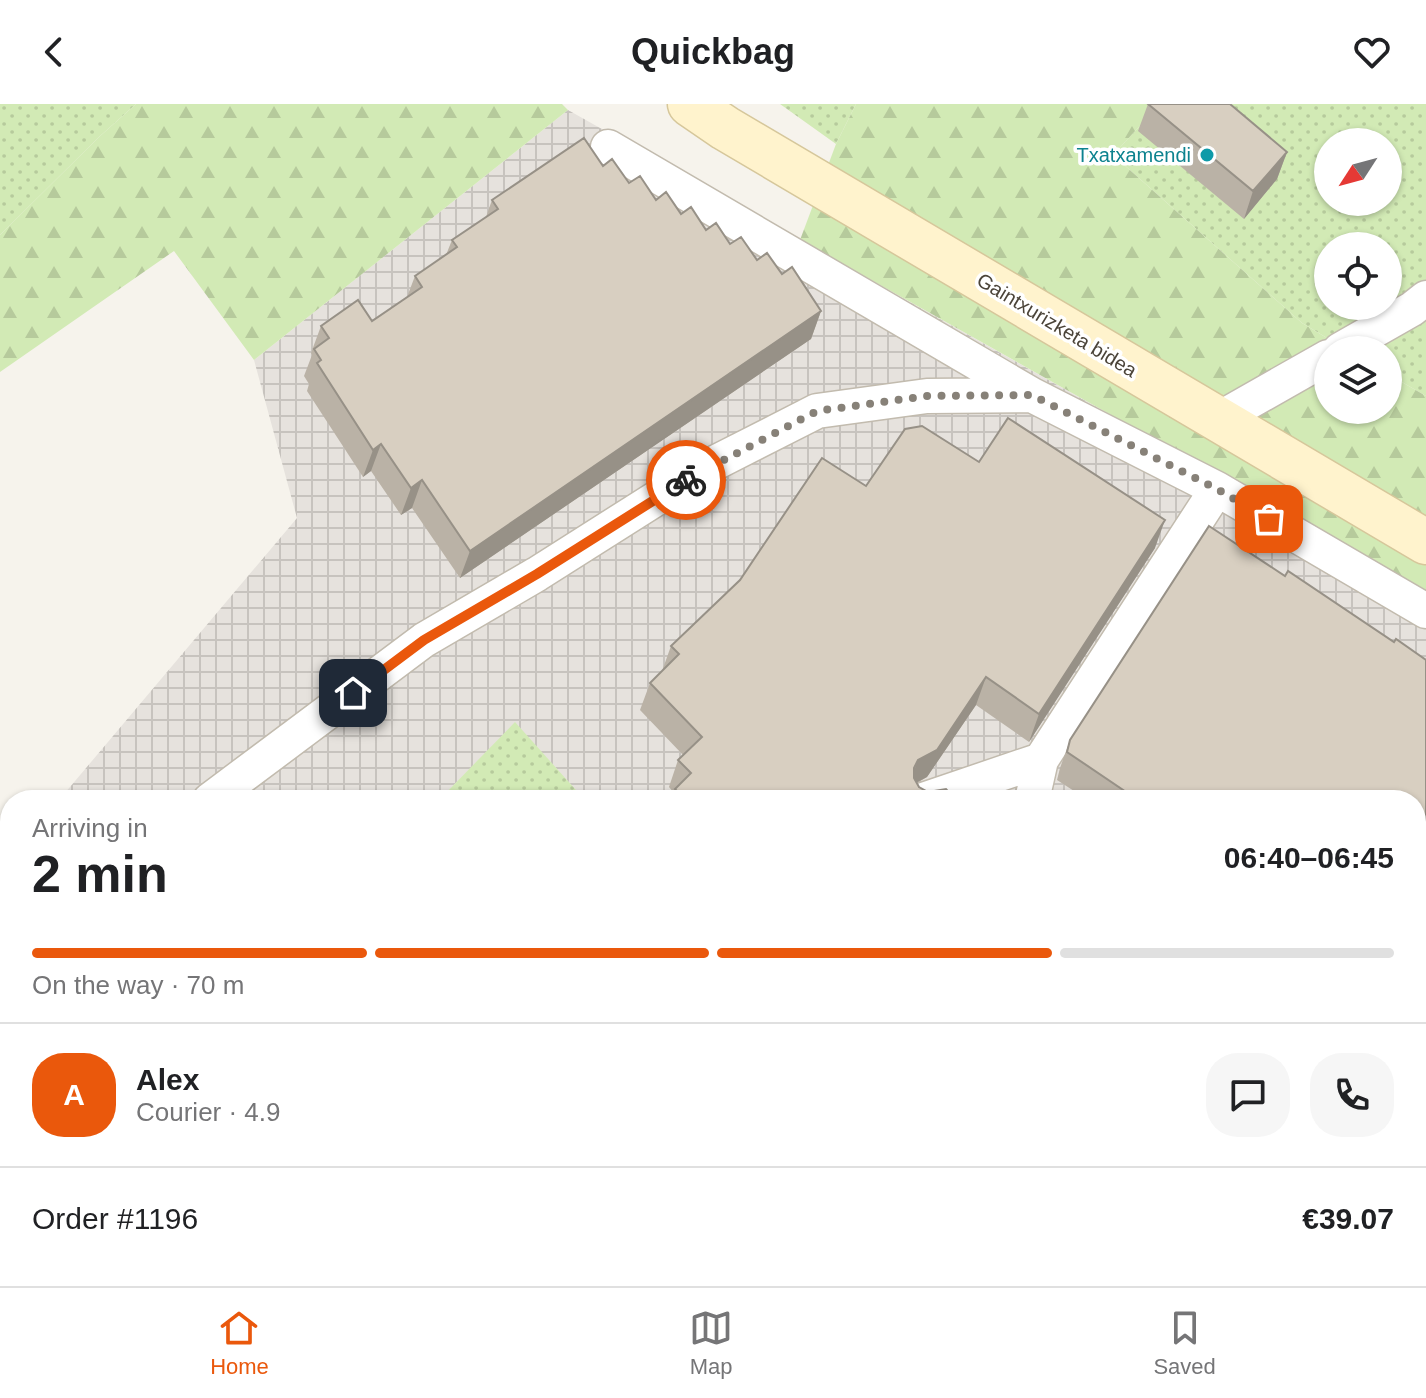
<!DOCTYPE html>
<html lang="en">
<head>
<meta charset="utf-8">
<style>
  body { margin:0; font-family:Arial,sans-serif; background:#f6f6f6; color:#202124; height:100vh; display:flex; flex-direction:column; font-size:30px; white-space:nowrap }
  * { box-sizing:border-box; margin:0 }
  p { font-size:26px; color:#757577 }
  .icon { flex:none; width:44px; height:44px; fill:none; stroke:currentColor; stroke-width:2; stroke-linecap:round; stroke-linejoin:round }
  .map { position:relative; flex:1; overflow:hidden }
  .sheet { position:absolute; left:0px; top:686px; width:1426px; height:496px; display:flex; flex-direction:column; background:#fff; border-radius:32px 32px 0 0; box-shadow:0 2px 6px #0004 }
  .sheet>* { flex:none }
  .needle { width:52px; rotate:234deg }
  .tools { position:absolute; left:1314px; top:24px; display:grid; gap:16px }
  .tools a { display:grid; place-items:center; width:88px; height:88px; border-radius:50%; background:#fff; box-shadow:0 2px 6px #0004; font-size:40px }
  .pin { position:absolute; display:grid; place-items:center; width:68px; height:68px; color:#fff; margin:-34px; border-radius:16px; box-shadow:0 4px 12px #0006 }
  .courier { position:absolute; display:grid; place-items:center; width:80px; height:80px; margin:-40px; border:6px solid #ea580c; border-radius:50%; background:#fff; color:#222; box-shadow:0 2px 10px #0007 }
  .head em { font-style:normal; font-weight:700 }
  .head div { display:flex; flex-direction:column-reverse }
  .head { display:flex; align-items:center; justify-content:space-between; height:136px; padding:0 32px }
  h1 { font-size:52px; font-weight:700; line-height:60px }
  .bar { display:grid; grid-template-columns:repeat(4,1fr); gap:12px 8px; align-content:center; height:96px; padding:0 32px }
  .bar i { height:10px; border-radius:6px; background:#e0e0e0 }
  .bar .on { background:#ea580c }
  .bar p { grid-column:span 4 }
  .line { display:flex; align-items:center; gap:20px; padding:0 32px; border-top:2px solid #e0e0e0 }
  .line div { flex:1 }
  .round { display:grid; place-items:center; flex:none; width:84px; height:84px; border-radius:32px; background:#f6f6f6 }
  header { display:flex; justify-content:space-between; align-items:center; height:104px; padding:0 32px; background:#fff; font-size:36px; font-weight:700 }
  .dock { display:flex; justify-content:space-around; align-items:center; height:112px; border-top:2px solid #e0e0e0; background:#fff; font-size:22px; color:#757577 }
  .dock a { display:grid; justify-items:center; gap:4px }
  .dock .on { color:#ea580c }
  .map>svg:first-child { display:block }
  .industrial { fill:url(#industrial-grid) }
  .grass { fill:url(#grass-dots); fill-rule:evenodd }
  .forest { fill:url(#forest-firs) }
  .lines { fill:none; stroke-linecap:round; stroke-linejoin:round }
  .minor-casing { stroke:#c2bbae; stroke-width:37 }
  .secondary-casing { stroke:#d6c79b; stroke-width:47 }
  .minor { stroke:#fff; stroke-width:34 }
  .secondary { stroke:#fff3cd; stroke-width:44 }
  .wall { fill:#bab2a6 }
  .shaded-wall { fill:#979187 }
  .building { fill:#d8cfc1; stroke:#979187; stroke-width:2 }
  .done { stroke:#878178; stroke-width:8; stroke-dasharray:0 14.4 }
  .route { stroke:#ea580c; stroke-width:10 }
  .culture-dot { fill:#0f9aa8; stroke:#fff; stroke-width:3 }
  .labels { text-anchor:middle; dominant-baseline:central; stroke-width:7; stroke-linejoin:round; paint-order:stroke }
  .culture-label { font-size:20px; fill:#0d838f; stroke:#fff; text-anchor:end }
  .street-label { font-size:20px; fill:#4b4439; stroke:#fff }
</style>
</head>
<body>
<header><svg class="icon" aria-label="back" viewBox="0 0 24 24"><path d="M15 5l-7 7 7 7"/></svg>Quickbag<svg class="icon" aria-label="heart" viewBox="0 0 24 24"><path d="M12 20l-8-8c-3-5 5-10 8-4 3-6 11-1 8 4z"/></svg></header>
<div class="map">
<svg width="1426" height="1182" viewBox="0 0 1426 1182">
  <defs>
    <pattern id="industrial-grid" width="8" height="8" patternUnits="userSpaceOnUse" patternTransform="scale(2)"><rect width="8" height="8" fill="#e6e2dd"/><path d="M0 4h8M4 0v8" fill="none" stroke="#c7c3be"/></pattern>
    <pattern id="grass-dots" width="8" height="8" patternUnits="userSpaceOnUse" patternTransform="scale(2)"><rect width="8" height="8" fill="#d2eab5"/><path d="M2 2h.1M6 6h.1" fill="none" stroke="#b6ca9c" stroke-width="1.8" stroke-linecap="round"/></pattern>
    <pattern id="forest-firs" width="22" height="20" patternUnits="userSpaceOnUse" patternTransform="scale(2)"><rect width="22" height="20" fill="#d2eab5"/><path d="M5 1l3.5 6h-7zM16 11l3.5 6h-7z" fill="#b6ca9c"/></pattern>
  </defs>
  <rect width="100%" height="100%" fill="#f6f3ec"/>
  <path class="industrial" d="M 568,6 L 1426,488 L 1426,1182 L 1075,1182 L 1066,1172 L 1416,1172 L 1416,696 L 585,696 L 515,619 L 439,696 L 59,696 L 297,414 L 254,256 Z
    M 10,754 L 10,1022 L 0,1018 L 0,765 Z"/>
  <path class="grass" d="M 0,0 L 136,0 L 99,33 L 0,131 Z
    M 780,0 L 856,0 L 836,40 Z
    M 1160,0 L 1426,0 L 1426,292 L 1388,270 L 1388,246 L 1347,246 L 1302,219 L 1113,51 ZM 1328,38 L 1388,38 L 1388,98 L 1328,98 ZM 1328,142 L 1388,142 L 1388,202 L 1328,202 Z
    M 515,618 L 585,696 L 439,696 Z
    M 0,1018 L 10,1022 L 10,1172 L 1066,1172 L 1075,1182 L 0,1182 Z"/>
  <path class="forest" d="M 136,0 L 562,0 L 568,6 L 254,256 L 174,147 L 0,268 L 0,131 L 99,33 Z
    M 856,0 L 1160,0 L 1113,51 L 1302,219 L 1347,246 L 1328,246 L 1328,306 L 1388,306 L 1388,270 L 1426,292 L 1426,488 L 800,136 L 836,40 Z"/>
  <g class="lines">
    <g class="minor-casing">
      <path id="minor" d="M 608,43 L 1032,291
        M 1340,246 L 1412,205 L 1426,194
        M 1217,316 L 1328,253
        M 210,696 L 424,536 L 537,470 L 701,366 L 817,307 L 927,292 L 1032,291 L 1217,385 L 1426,507
        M 923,696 L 1041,656
        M 1032,696 L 1041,656 L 1217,385
        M 0,871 L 10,862
        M 1416,1166 L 1426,1156
        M 1102,1172 L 1111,1182"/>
    </g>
    <g class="secondary-casing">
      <path id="secondary" d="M 690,0 L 725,24 L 1426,438"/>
    </g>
    <use href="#minor" class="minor"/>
    <use href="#secondary" class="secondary"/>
  </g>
  <path class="wall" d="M 1148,0 L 1287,48 L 1277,75 L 1244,115 L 1138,27 Z
    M 603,62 L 629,79 L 757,156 L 782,170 L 821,207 L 811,235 L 460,474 L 412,404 L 401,411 L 371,367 L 363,373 L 307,287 L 309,280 L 304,272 L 312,251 L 311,249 L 321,222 L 372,217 L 407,193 L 415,172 L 446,151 L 452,136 L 486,113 L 492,96 Z
    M 979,358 L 1155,444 L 1029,638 L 976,601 L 927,673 L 917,679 L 919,683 L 928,688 L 956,696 L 671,696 L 674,689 L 669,683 L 678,656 L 683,651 L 640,606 L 650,579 L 662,567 L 671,542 L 866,382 Z
    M 1209,422 L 1285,472 L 1288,467 L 1394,538 L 1396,535 L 1426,556 L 1426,867 L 1416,881 L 1416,696 L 1088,696 L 1057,676 L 1060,664 L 1070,636 Z
    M 0,892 L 10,901 L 10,1002 L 0,998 Z
    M 1416,907 L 1426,915 L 1426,983 L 1416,977 Z
    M 1134,1172 L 1368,1172 L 1359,1182 L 1142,1182 Z"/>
  <path class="shaded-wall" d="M 1287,48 L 1277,75 L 1244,115 L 1253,87 Z
    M 821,207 L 811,235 L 460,474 L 470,447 Z
    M 381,340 L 371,367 L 363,373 L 373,346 Z
    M 422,376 L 412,404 L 401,411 L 411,384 Z
    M 1165,416 L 1155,444 L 1029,638 L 1039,610 Z
    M 986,573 L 976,601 L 927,673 L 908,683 L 918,656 Z
    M 1426,854 L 1426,867 L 1416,881 L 1425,856 Z
    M 1426,1091 L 1426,1107 L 1416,1118 L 1416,1102 Z
    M 1353,1172 L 1368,1172 L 1359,1182 L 1344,1182 Z"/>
  <path class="building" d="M 1148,0 L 1230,0 L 1287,48 L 1253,87 Z
    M 584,34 L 603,62 L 612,55 L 629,79 L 640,72 L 656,96 L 666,88 L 681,110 L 691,103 L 706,126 L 716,119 L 730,140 L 741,133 L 757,156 L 767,149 L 782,170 L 792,163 L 821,207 L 470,447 L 422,376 L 411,384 L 381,340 L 373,346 L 317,259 L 321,256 L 314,245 L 329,234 L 321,222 L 358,196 L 372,217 L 422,183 L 415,172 L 457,143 L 452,136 L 498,105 L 492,96 Z
    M 1008,314 L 1165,416 L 1039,610 L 986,573 L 937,646 L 918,656 L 914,664 L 914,674 L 919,683 L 928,688 L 946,685 L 956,696 L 685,696 L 675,685 L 691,669 L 678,656 L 702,633 L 650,579 L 679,550 L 671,542 L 740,476 L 822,354 L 866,382 L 905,325 L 922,322 L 979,358 Z
    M 1209,422 L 1285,472 L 1288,467 L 1394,538 L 1396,535 L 1426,556 L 1426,854 L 1425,856 L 1416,850 L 1416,696 L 1138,696 L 1067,648 L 1070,636 Z
    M 0,892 L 10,901 L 10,971 L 0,968 Z
    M 1416,907 L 1426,915 L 1426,949 L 1416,943 Z
    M 1416,984 L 1426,996 L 1426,1091 L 1416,1102 Z
    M 1167,1172 L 1353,1172 L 1344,1182 L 1176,1182 Z"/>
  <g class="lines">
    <path class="done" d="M 686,376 L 817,307 L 927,292 L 1032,291 L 1217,385 L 1269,415"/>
    <path class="route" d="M 353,589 L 424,536 L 537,470 L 686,376"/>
  </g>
  <circle class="culture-dot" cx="1207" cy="51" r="8"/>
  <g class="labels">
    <g class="culture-label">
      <text x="1191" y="51">Txatxamendi</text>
    </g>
    <g class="street-label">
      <text transform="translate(1057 221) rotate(31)">Gaintxurizketa bidea</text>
    </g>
  </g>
</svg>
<div class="tools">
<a><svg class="needle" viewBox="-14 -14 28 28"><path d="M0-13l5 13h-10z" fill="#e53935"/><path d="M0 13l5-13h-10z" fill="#757577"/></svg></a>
<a><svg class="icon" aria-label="locate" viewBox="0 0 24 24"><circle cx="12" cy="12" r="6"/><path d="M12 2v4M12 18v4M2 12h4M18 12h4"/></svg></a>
<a><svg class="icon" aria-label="layers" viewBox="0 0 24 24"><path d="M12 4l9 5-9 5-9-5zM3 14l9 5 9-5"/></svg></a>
</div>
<div class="pin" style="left:1269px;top:415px;background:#ea580c"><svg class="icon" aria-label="bag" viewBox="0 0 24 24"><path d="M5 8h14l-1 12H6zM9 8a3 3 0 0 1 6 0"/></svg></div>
<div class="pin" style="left:353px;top:589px;background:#1f2937"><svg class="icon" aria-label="home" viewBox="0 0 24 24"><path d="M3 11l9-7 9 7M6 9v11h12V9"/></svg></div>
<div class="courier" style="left:686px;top:376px"><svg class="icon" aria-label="bike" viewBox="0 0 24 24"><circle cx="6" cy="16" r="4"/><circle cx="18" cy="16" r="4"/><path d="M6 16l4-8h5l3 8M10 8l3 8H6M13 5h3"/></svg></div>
<section class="sheet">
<div class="head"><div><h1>2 min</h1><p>Arriving in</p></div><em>06:40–06:45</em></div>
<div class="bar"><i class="on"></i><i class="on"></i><i class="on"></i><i></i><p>On the way · 70 m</p></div>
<div class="line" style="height:144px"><b class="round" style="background:#ea580c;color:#fff">A</b><div><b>Alex</b><p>Courier · 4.9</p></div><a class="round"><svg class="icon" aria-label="chat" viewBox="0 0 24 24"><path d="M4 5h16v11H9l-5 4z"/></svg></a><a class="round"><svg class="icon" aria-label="phone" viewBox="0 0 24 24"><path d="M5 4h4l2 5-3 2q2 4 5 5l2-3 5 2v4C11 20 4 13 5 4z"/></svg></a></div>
<div class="line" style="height:104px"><div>Order #1196</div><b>€39.07</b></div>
</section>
</div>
<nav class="dock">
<a class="on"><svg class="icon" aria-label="home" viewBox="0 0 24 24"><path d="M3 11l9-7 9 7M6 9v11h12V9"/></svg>Home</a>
<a><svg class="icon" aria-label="map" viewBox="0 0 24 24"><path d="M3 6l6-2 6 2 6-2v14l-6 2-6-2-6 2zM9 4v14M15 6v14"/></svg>Map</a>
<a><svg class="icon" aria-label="saved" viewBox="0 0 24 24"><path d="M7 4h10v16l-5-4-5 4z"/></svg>Saved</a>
</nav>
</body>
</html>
